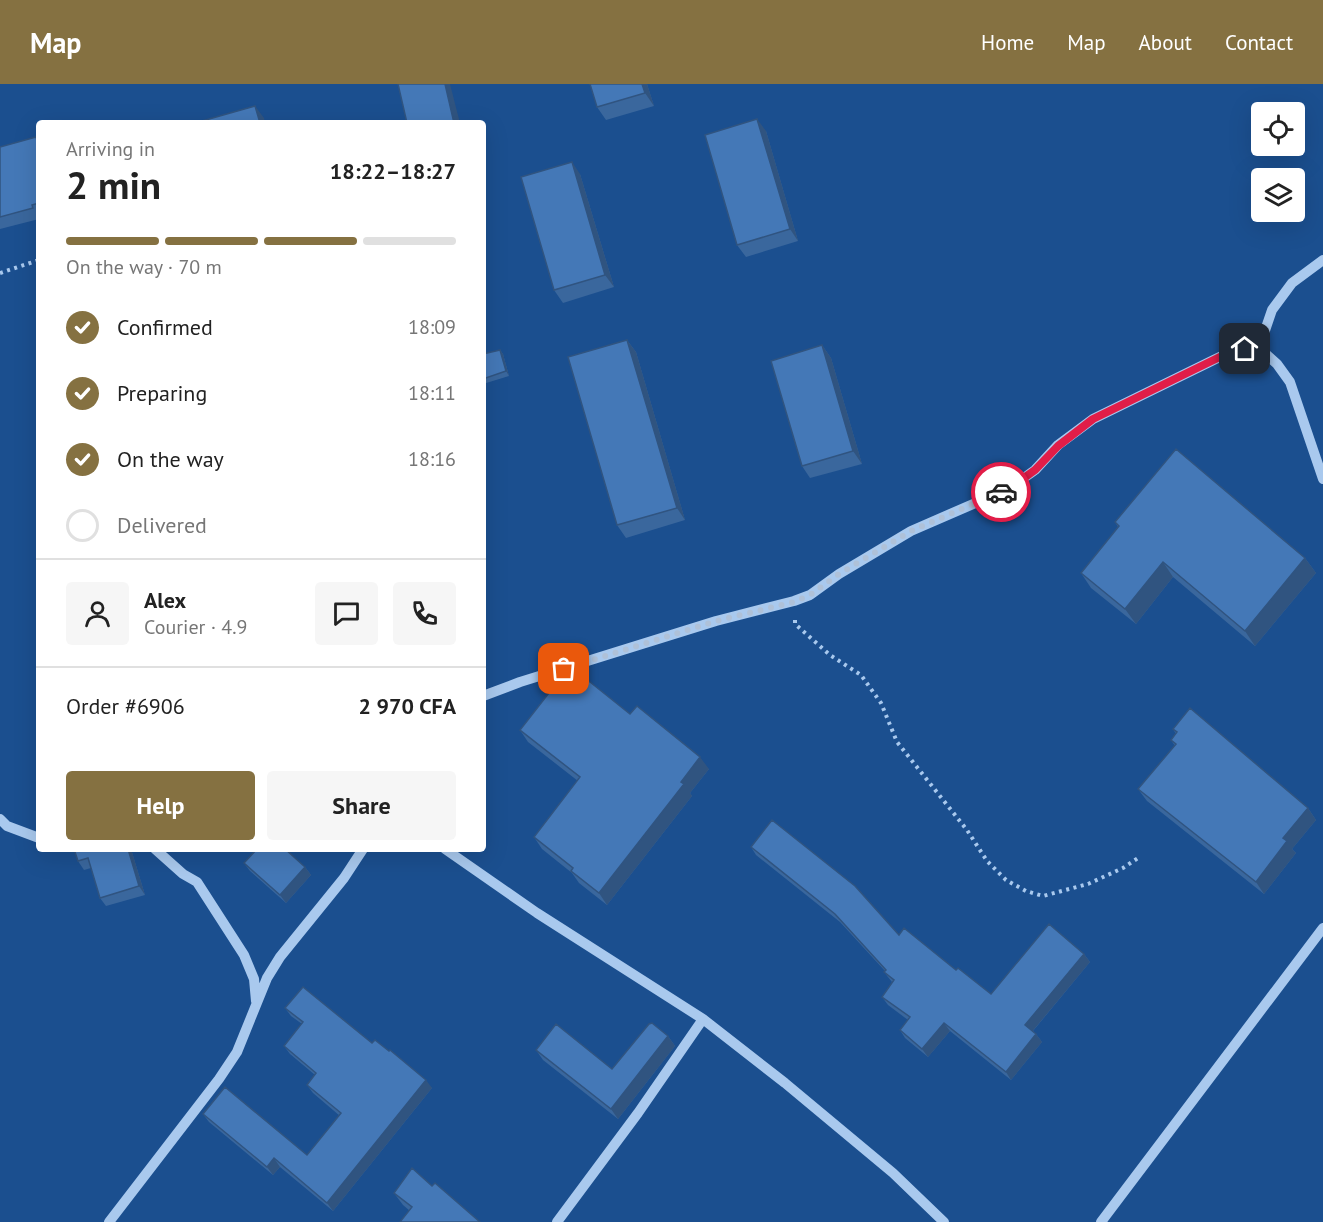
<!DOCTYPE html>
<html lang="en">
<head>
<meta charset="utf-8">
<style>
  body { margin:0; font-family:"PT Sans",sans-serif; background:#f6f6f6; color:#222; height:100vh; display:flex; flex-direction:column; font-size:22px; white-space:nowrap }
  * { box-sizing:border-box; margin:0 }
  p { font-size:20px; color:#767676 }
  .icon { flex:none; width:33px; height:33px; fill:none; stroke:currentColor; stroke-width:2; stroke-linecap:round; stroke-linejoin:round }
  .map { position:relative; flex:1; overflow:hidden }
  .panel { position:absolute; left:36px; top:36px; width:450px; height:732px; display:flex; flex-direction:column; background:#fff; border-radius:6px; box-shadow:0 6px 24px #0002 }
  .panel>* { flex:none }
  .controls { position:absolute; left:1251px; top:18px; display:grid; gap:12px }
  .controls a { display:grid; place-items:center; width:54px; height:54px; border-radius:6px; background:#fff; box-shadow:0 6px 24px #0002; font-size:30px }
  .pin { position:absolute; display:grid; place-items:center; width:51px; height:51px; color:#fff; margin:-26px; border-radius:12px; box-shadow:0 3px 9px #0006 }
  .courier { position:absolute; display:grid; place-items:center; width:60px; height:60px; margin:-30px; border:4px solid #e11d48; border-radius:50%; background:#fff; color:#222; box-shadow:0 2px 8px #0007 }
  .headline em { font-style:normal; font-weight:700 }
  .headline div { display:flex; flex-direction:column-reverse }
  .headline { display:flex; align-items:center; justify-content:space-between; height:102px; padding:0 30px }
  h1 { font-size:39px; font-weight:700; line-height:45px }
  .bar { display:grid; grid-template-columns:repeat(4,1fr); gap:9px 6px; align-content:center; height:72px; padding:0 30px }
  .bar i { height:8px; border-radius:4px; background:#e0e0e0 }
  .bar .active { background:#857141 }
  .bar p { grid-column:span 4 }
  .line { display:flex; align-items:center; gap:15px; padding:0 30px; border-top:2px solid #e0e0e0 }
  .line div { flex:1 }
  .round { display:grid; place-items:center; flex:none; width:63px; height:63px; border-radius:6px; background:#f6f6f6 }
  ol { padding:0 30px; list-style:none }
  li { display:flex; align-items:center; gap:18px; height:66px }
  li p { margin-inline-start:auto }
  li .icon { padding:6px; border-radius:50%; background:#857141; color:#fff; stroke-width:4 }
  li:last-child { color:#767676 }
  li i { width:33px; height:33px; border:3px solid #e0e0e0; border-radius:50% }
  .primary-button { display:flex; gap:12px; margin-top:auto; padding:12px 30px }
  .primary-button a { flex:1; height:69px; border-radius:6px; background:#857141; color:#fff; font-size:24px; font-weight:700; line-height:69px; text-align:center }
  .primary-button a+a { background:#f6f6f6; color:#222 }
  header { display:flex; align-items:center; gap:36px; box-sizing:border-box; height:84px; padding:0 30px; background:#857141; color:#fff }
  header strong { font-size:28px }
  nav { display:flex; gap:33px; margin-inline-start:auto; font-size:21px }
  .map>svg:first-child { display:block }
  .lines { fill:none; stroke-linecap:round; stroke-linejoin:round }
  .path { stroke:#a9c9ee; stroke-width:4; stroke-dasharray:3 4.5; stroke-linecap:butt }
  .minor { stroke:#a9c9ee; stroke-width:10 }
  .wall { fill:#3a679d }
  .shaded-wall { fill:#305480 }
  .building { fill:#4478b7; stroke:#305480; stroke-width:1.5 }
  .done { stroke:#afc1d8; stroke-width:6; stroke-dasharray:0 10.8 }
  .route { stroke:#e11d48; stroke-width:8 }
</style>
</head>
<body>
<header>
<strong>Map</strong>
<nav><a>Home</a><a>Map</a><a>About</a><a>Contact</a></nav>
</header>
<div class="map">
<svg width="1323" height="1138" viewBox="0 0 1323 1138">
  <rect width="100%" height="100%" fill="#1b4f8f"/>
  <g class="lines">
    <path class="path" d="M 0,189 L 39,176
      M 795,536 L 795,540 L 830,571 L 861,591 L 881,619 L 897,658 L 967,746 L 987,777 L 1006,796 L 1026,807 L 1043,812 L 1088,800 L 1123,784 L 1138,774"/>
    <path class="minor" d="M 1259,264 L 1272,226 L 1292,199 L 1323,176
      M 483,612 L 520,598 L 716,537 L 794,517 L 810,511 L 839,490 L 911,447 L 1010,404 L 1035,386 L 1058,361 L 1093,335 L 1232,267 L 1259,264 L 1277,280 L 1290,298 L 1323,395
      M 0,735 L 7,742 L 39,754
      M 155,765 L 183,790 L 197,798 L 244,871 L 254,895 L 256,917
      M 445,765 L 537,829 L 703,935 L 785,999 L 893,1089 L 944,1138
      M 109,1138 L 219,995 L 237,968 L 267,894 L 280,873 L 344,794 L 363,765
      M 557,1138 L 638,1029 L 703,935
      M 1101,1138 L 1323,844"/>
  </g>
  <path class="wall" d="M 590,0 L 647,0 L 654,22 L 606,36 L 597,23 Z
    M 766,47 L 798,157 L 746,173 L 737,161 Z
    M 36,53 L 39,57 L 39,135 L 0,145 L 0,63 Z
    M 580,90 L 614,203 L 563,219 L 554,206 Z
    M 627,256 L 636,268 L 685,436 L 626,454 L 617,441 Z
    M 822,261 L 831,274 L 862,380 L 810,394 L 802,382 Z
    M 500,266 L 503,270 L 509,292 L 483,300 L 483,270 Z
    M 1115,438 L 1305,474 L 1316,489 L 1255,562 L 1173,493 L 1136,540 L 1091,504 L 1081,489 L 1118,443 Z
    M 1173,645 L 1308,724 L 1316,736 L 1292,765 L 1296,769 L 1264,810 L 1147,717 L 1138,705 L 1175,662 L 1171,656 L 1176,650 Z
    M 520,646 L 709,685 L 690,709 L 692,712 L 607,821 L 579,799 L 572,789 L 542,765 L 534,753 L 578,697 L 528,658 Z
    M 751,763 L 899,851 L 991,910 L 1084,870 L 1090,878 L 1033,947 L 1036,950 L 1042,958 L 1011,996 L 950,947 L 928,973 L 905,954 L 900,946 L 908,936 L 888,921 L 882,913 L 892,898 L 884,888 L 885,887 L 840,838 L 756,771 Z
    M 74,765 L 131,765 L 145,811 L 106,822 L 100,814 L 91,784 L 84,786 L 78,777 Z
    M 244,779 L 305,783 L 311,791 L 286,819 L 250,787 Z
    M 285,924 L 372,959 L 432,1004 L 333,1127 L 280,1083 L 273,1091 L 209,1038 L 203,1030 L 307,1071 L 340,1032 L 313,1009 L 307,1001 L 315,991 L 290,970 L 284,962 L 302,940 L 291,932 Z
    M 668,952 L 675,962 L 618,1035 L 543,976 L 536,966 L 612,985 Z
    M 432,1102 L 410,1127 L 403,1121 L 394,1109 Z"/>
  <path class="shaded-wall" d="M 445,0 L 450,0 L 460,39 L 454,39 Z
    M 642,0 L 647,0 L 654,22 L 645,9 Z
    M 255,22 L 264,34 L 265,39 L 260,39 Z
    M 757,35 L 766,47 L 798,157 L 790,145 Z
    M 572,78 L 580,90 L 614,203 L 605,191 Z
    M 627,256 L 636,268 L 685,436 L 677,424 Z
    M 822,261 L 831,274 L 862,380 L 853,367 Z
    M 500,266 L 503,270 L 509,292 L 506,287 Z
    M 1305,474 L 1316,489 L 1255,562 L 1245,547 Z
    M 1163,478 L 1173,493 L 1136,540 L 1125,525 Z
    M 700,673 L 709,685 L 690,709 L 692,712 L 607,821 L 599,809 Z
    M 1308,724 L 1316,736 L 1292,765 L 1296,769 L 1264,810 L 1256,798 L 1283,754 Z
    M 128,765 L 131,765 L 145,811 L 139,802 Z
    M 305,783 L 311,791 L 286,819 L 280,811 Z
    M 1084,870 L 1090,878 L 1031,949 L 1025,941 Z
    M 944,939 L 950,947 L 928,973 L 922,965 Z
    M 1036,950 L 1042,958 L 1011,996 L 1006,988 Z
    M 668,952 L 675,962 L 618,1035 L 611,1025 Z
    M 426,996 L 432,1004 L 333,1127 L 327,1119 Z
    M 274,1074 L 280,1083 L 273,1091 L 267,1083 Z"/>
  <path class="building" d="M 398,0 L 445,0 L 454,39 L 407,39 Z
    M 590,0 L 642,0 L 645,9 L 597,23 Z
    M 255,22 L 260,39 L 195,39 Z
    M 757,35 L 790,145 L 737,161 L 705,51 Z
    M 36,53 L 39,63 L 39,119 L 32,121 L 33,124 L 0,133 L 0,63 Z
    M 572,78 L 605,191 L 554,206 L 521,93 Z
    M 627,256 L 677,424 L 617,441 L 568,273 Z
    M 822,261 L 853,367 L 802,382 L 771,277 Z
    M 500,266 L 506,287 L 483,295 L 483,270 Z
    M 1176,365 L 1305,474 L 1245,547 L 1163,478 L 1125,525 L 1081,489 L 1119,442 L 1115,438 Z
    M 570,582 L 630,630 L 637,622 L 700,673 L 681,698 L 684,700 L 599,809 L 571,787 L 573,784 L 534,753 L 580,693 L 520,646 Z
    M 1190,624 L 1308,724 L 1283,754 L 1287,757 L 1256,798 L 1138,705 L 1176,660 L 1171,656 L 1177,648 L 1173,645 Z
    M 772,736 L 855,802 L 899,851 L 904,844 L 956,886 L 958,884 L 991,910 L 1049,840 L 1084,870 L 1025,941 L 1036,950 L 1006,988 L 944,939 L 922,965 L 900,946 L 910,933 L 882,913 L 894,896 L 884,888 L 886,886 L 835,830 L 751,763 Z
    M 74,765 L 128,765 L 139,802 L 100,814 L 88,774 L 78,777 Z
    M 257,765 L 285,765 L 305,783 L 280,811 L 244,779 Z
    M 303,903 L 372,959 L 375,956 L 389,967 L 390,966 L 426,996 L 327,1119 L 274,1074 L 267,1083 L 203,1030 L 225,1003 L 307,1071 L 341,1029 L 307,1001 L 316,989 L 284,962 L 303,938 L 285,924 Z
    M 652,939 L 668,952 L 611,1025 L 536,966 L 556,940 L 612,985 L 649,940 Z
    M 412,1084 L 432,1102 L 435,1099 L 480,1138 L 400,1138 L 412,1123 L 394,1109 Z"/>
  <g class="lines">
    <path class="done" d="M 564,585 L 716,537 L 794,518 L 810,511 L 839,490 L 911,447 L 1001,408"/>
    <path class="route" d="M 1001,408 L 1010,404 L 1035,386 L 1058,362 L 1093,335 L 1232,267 L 1245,265"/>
  </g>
</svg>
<div class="controls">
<a><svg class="icon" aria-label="locate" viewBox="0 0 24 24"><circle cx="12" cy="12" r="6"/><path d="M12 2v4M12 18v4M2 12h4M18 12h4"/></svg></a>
<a><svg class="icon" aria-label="layers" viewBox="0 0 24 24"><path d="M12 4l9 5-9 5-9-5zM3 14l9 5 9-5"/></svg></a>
</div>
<div class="pin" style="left:564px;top:585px;background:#ea580c"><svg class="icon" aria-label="bag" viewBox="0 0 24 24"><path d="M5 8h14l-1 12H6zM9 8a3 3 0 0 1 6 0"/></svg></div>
<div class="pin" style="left:1245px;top:265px;background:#1f2937"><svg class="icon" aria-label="home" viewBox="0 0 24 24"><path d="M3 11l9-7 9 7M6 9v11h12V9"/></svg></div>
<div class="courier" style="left:1001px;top:408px"><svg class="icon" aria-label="car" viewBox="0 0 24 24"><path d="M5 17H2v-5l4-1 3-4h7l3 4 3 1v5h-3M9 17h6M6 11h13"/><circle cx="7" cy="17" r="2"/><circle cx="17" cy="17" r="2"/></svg></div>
<section class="panel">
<div class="headline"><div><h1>2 min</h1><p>Arriving in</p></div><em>18:22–18:27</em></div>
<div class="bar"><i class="active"></i><i class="active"></i><i class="active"></i><i></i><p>On the way · 70 m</p></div>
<ol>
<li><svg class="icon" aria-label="check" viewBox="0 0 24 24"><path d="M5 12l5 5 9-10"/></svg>Confirmed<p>18:09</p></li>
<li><svg class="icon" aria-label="check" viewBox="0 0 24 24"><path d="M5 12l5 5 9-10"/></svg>Preparing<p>18:11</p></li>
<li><svg class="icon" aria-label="check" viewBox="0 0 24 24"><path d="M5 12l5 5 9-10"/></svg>On the way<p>18:16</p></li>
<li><i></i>Delivered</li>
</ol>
<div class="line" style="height:108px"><a class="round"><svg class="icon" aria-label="person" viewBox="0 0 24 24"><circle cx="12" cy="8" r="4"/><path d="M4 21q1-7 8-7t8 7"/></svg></a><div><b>Alex</b><p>Courier · 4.9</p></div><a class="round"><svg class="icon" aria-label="chat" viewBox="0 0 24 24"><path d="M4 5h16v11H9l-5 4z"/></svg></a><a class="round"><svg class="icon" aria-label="phone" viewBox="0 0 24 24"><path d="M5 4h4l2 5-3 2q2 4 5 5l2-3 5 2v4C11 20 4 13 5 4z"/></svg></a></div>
<div class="line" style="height:78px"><div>Order #6906</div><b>2 970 CFA</b></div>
<div class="primary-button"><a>Help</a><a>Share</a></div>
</section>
</div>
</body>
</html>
